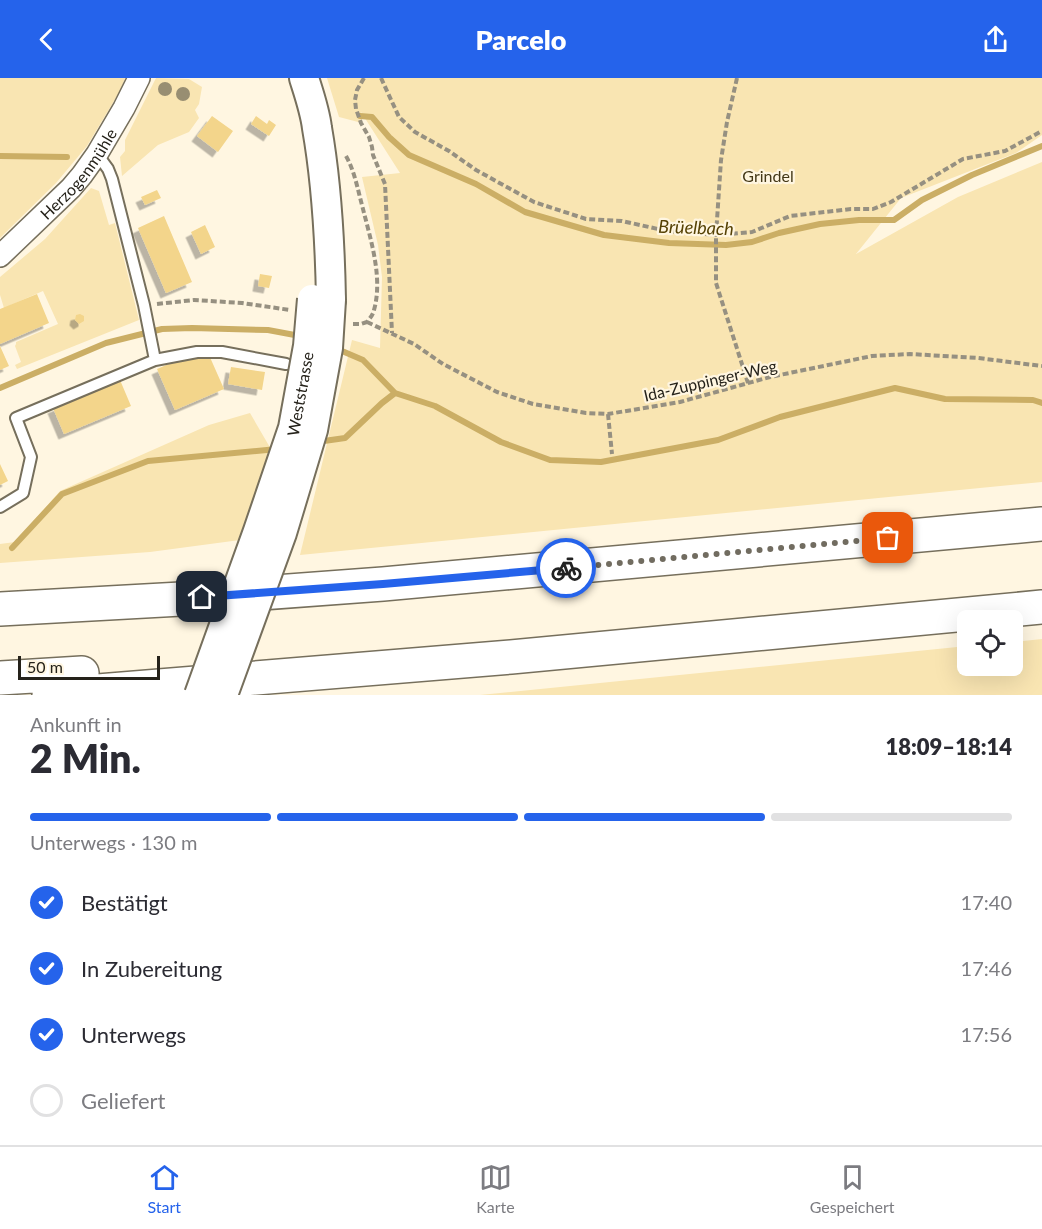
<!DOCTYPE html>
<html lang="de">
<head>
<meta charset="utf-8">
<style>
  body { margin:0; font-family:Lato,sans-serif; background:#f7f7f7; color:#2b2b33; height:100vh; display:flex; flex-direction:column; font-size:22px; white-space:nowrap }
  * { box-sizing:border-box; margin:0 }
  p { font-size:20px; color:#7c7c81 }
  .icon { flex:none; width:33px; height:33px; fill:none; stroke:currentColor; stroke-width:2; stroke-linecap:round; stroke-linejoin:round }
  .map { position:relative; height:617px; overflow:hidden }
  .details { display:flex; flex-direction:column; background:#fff; flex:1 }
  .details>* { flex:none }
  .fabs { position:absolute; left:957px; top:532px; display:grid; gap:12px }
  .fabs a { display:grid; place-items:center; width:66px; height:66px; border-radius:9px; background:#fff; box-shadow:0 6px 24px #0002; font-size:30px }
  .scale { position:absolute; left:18px; bottom:15px; width:142px; box-sizing:border-box; padding-left:6px; border:3px solid #25221a; border-top:0; font-size:16px; line-height:21px; white-space:nowrap; color:#25221a; -webkit-text-stroke:4px #fff6e1; paint-order:stroke }
  .pin { position:absolute; display:grid; place-items:center; width:51px; height:51px; color:#fff; margin:-26px; border-radius:12px; box-shadow:0 3px 9px #0006 }
  .courier { position:absolute; display:grid; place-items:center; width:60px; height:60px; margin:-30px; border:4px solid #2563eb; border-radius:50%; background:#fff; color:#222; box-shadow:0 2px 8px #0007 }
  .head em { font-style:normal; font-weight:800 }
  .head div { display:flex; flex-direction:column-reverse }
  .head { display:flex; align-items:center; justify-content:space-between; height:102px; padding:0 30px }
  h1 { font-size:39px; font-weight:800; line-height:45px }
  .bar { display:grid; grid-template-columns:repeat(4,1fr); gap:9px 6px; align-content:center; height:72px; padding:0 30px }
  .bar i { height:8px; border-radius:4px; background:#e1e1e2 }
  .bar .current { background:#2563eb }
  .bar p { grid-column:span 4 }
  ol { padding:0 30px; list-style:none }
  li { display:flex; align-items:center; gap:18px; height:66px }
  li p { margin-inline-start:auto }
  li .icon { padding:6px; border-radius:50%; background:#2563eb; color:#fff; stroke-width:4 }
  li:last-child { color:#7c7c81 }
  li i { width:33px; height:33px; border:3px solid #e1e1e2; border-radius:50% }
  header { display:flex; justify-content:space-between; align-items:center; height:78px; padding:0 30px; background:#2563eb; color:#fff; font-size:27px; font-weight:800 }
  .menu { display:flex; justify-content:space-around; align-items:center; height:84px; border-top:2px solid #e1e1e2; background:#fff; font-size:16px; color:#7c7c81 }
  .menu a { display:grid; justify-items:center; gap:3px }
  .menu .current { color:#2563eb }
  .map>svg:first-child { display:block }
  .green { fill:#f9e5b2 }
  .lines { fill:none; stroke-linecap:round; stroke-linejoin:round }
  .stream { stroke:#cbae65; stroke-width:6 }
  .building { fill:#f3d58b; filter:url(#shadow) }
  .lane-casing { stroke:#766f5c; stroke-width:14 }
  .street-casing { stroke:#766f5c; stroke-width:24 }
  .secondary-casing { stroke:#766f5c; stroke-width:32 }
  .highway-casing { stroke:#766f5c; stroke-width:36 }
  .path { stroke:#969081; stroke-width:4; stroke-dasharray:6 3; stroke-linecap:butt }
  .lane { stroke:#fff; stroke-width:10 }
  .street { stroke:#fff; stroke-width:21 }
  .secondary { stroke:#fff; stroke-width:28 }
  .highway { stroke:#fff; stroke-width:33 }
  .secondary-bridge-casing { stroke:#766f5c; stroke-width:32; stroke-linecap:butt }
  .secondary-bridge { stroke:#fff; stroke-width:28 }
  .tree { fill:#988e72 }
  .done { stroke:#716c60; stroke-width:6; stroke-dasharray:0 10.8 }
  .route { stroke:#2563eb; stroke-width:8 }
  .labels { text-anchor:middle; dominant-baseline:central; stroke-width:4.5; stroke-linejoin:round; paint-order:stroke }
  .street-label { font-size:16px; fill:#25221a; stroke:#fff6e1 }
  .park-label { font-size:16px; fill:#443817; stroke:#fff6e1 }
  .water-label { font-size:18px; font-style:italic; fill:#564205; stroke:#fff6e1 }
</style>
</head>
<body>
<header><svg class="icon" aria-label="back" viewBox="0 0 24 24"><path d="M15 5l-7 7 7 7"/></svg>Parcelo<svg class="icon" aria-label="share" viewBox="0 0 24 24"><path d="M12 15V3M7 8l5-5 5 5M5 13v7h14v-7"/></svg></header>
<div class="map">
<svg width="1042" height="617" viewBox="0 0 1042 617">
  <defs>
    <filter id="shadow"><feDropShadow dx="-5.5" dy="5.5" stdDeviation="0" flood-color="#0004"/></filter>
  </defs>
  <rect width="100%" height="100%" fill="#fff6e1"/>
  <path class="green" d="M 0,0 L 125,0 L 120,13 L 87,68 L 56,105 L 0,160 Z
    M 156,0 L 189,1 L 202,9 L 199,26 L 195,32 L 199,40 L 189,54 L 158,67 L 122,98 L 120,79 L 125,73 L 125,62 Z
    M 327,0 L 1042,0 L 1042,57 L 1016,75 L 901,120 L 856,176 L 958,119 L 1042,84 L 1042,404 L 300,477 L 352,262 L 380,270 L 382,199 L 378,167 L 362,99 L 400,95 L 361,34 L 362,45 L 339,39 Z
    M 91,110 L 99,113 L 109,147 L 115,145 L 139,242 L 17,291 L 15,287 L 21,284 L 15,268 L 16,266 L 16,264 L 58,246 L 43,213 L 4,230 L 0,217 L 0,199 L 45,161 Z
    M 250,335 L 275,378 L 240,462 L 150,474 L 0,485 L 0,466 L 15,464 L 60,413 L 209,347 Z
    M 1042,561 L 1042,617 L 480,617 L 967,568 L 968,588 L 1012,588 L 1013,564 Z"/>
  <g class="lines">
    <path class="stream" d="M 360,38 L 372,39 L 389,59 L 409,77 L 476,106 L 525,134 L 604,157 L 669,165 L 726,167 L 752,164 L 779,155 L 820,146 L 859,142 L 894,142 L 922,122 L 972,97 L 1042,68
      M 0,78 L 67,79
      M 335,270 L 363,282 L 395,315 L 435,328 L 501,364 L 550,382 L 601,384 L 718,362 L 780,339 L 895,310 L 945,321 L 1033,322 L 1042,325
      M 0,310 L 106,265 L 162,251 L 192,250 L 268,252 L 300,258
      M 317,364 L 345,360 L 382,325 L 395,315
      M 12,470 L 62,416 L 148,383 L 277,371"/>
  </g>
  <path class="building" d="M 212,38 L 233,53 L 218,74 L 197,58 Z
    M 256,38 L 267,46 L 269,42 L 276,47 L 269,58 L 251,46 Z
    M 157,112 L 161,120 L 145,127 L 141,119 Z
    M 164,138 L 192,204 L 166,215 L 138,150 Z
    M 205,147 L 215,169 L 201,176 L 191,154 Z
    M 260,196 L 272,198 L 269,210 L 258,208 Z
    M 37,216 L 49,245 L 0,266 L 0,231 Z
    M 80,236 L 84,238 L 84,243 L 79,246 L 75,242 L 76,237 Z
    M 0,268 L 9,288 L 0,292 Z
    M 192,276 L 209,277 L 224,311 L 175,332 L 157,291 Z
    M 231,289 L 265,294 L 262,312 L 228,306 Z
    M 120,302 L 131,328 L 64,356 L 53,330 Z
    M 0,386 L 8,403 L 0,407 Z"/>
  <g class="lines">
    <g class="lane-casing">
      <path id="lane" d="M 155,282 L 197,274 L 222,274 L 286,286
        M 0,429 L 23,415 L 31,379 L 16,340 L 155,282 L 144,227 L 112,101 L 108,91 L 97,76"/>
    </g>
    <g class="street-casing">
      <g id="street">
        <path id="s1" d="M 0,178 L 71,110 L 82,97 L 97,76 L 124,30 L 139,0"/>
      </g>
    </g>
    <g class="secondary-casing">
      <path id="secondary" d="M 304,0 C 309,16 315,33 317,50 C 327,107 330,165 331,222"/>
    </g>
    <g class="highway-casing">
      <path id="highway" d="M 0,531 L 181,521 L 383,506 L 1042,446
        M 0,600 L 82,595
        M 49,617 L 511,579 L 1042,529"/>
    </g>
    <path class="path" d="M 364,0 L 357,12 L 355,22 L 356,31 L 361,45 L 369,59 L 372,69 L 373,77 L 385,106 L 392,255
      M 381,0 L 399,39 L 415,54 L 449,73 L 476,92 L 534,124 L 586,141 L 622,143 L 667,153 L 716,157 L 752,154 L 790,138 L 851,131 L 873,131 L 891,124 L 963,81 L 1005,73 L 1042,53
      M 737,0 L 727,44 L 721,82 L 716,157 L 716,205 L 748,305
      M 346,78 C 355,94 358,113 363,131 C 371,163 383,200 374,232 C 373,237 370,240 367,244
      M 157,226 L 194,222 L 242,225 L 290,232
      M 367,244 L 414,266 L 443,286 L 497,314 L 533,326 L 586,335 L 608,336 L 680,324 L 770,299 L 872,278 L 910,276 L 978,280 L 1042,288
      M 353,246 L 361,246 L 367,244
      M 608,336 L 612,376"/>
    <use href="#lane" class="lane"/>
    <use href="#street" class="street"/>
    <use href="#secondary" class="secondary"/>
    <use href="#highway" class="highway"/>
    <g class="secondary-bridge-casing">
      <g id="secondary-bridge">
        <path id="s2" d="M 199,617 L 258,453 L 293,350 L 308,268 L 312,221"/>
        <path d="M 223,617 L 282,455 L 313,352 L 328,270 L 331,222"/>
      </g>
    </g>
    <use href="#secondary-bridge" class="secondary-bridge"/>
  </g>
  <g class="tree">
    <circle cx="165" cy="11" r="7"/>
    <circle cx="183" cy="16" r="7"/>
  </g>
  <g class="lines">
    <path class="done" d="M 566,490 L 888,460"/>
    <path class="route" d="M 202,519 L 383,506 L 566,490"/>
  </g>
  <g class="labels">
    <g class="street-label">
      <text stroke="none"><textPath href="#s1" startOffset="114">Herzogenmühle</textPath></text>
      <text transform="translate(710 302) rotate(-13)">Ida-Zuppinger-Weg</text>
      <text stroke="none"><textPath href="#s2" startOffset="318">Weststrasse</textPath></text>
    </g>
    <g class="park-label">
      <text x="768" y="97">Grindel</text>
    </g>
    <g class="water-label">
      <text transform="translate(696 149) rotate(2)">Brüelbach</text>
    </g>
  </g>
</svg>
<div class="fabs">
<a><svg class="icon" aria-label="locate" viewBox="0 0 24 24"><circle cx="12" cy="12" r="6"/><path d="M12 2v4M12 18v4M2 12h4M18 12h4"/></svg></a>
</div>
<div class="scale">50 m</div>
<div class="pin" style="left:888px;top:460px;background:#ea580c"><svg class="icon" aria-label="bag" viewBox="0 0 24 24"><path d="M5 8h14l-1 12H6zM9 8a3 3 0 0 1 6 0"/></svg></div>
<div class="pin" style="left:202px;top:519px;background:#1f2937"><svg class="icon" aria-label="home" viewBox="0 0 24 24"><path d="M3 11l9-7 9 7M6 9v11h12V9"/></svg></div>
<div class="courier" style="left:566px;top:490px"><svg class="icon" aria-label="bike" viewBox="0 0 24 24"><circle cx="6" cy="16" r="4"/><circle cx="18" cy="16" r="4"/><path d="M6 16l4-8h5l3 8M10 8l3 8H6M13 5h3"/></svg></div>
</div>
<section class="details">
<div class="head"><div><h1>2 Min.</h1><p>Ankunft in</p></div><em>18:09–18:14</em></div>
<div class="bar"><i class="current"></i><i class="current"></i><i class="current"></i><i></i><p>Unterwegs · 130 m</p></div>
<ol>
<li><svg class="icon" aria-label="check" viewBox="0 0 24 24"><path d="M5 12l5 5 9-10"/></svg>Bestätigt<p>17:40</p></li>
<li><svg class="icon" aria-label="check" viewBox="0 0 24 24"><path d="M5 12l5 5 9-10"/></svg>In Zubereitung<p>17:46</p></li>
<li><svg class="icon" aria-label="check" viewBox="0 0 24 24"><path d="M5 12l5 5 9-10"/></svg>Unterwegs<p>17:56</p></li>
<li><i></i>Geliefert</li>
</ol>
</section>
<nav class="menu">
<a class="current"><svg class="icon" aria-label="home" viewBox="0 0 24 24"><path d="M3 11l9-7 9 7M6 9v11h12V9"/></svg>Start</a>
<a><svg class="icon" aria-label="map" viewBox="0 0 24 24"><path d="M3 6l6-2 6 2 6-2v14l-6 2-6-2-6 2zM9 4v14M15 6v14"/></svg>Karte</a>
<a><svg class="icon" aria-label="saved" viewBox="0 0 24 24"><path d="M7 4h10v16l-5-4-5 4z"/></svg>Gespeichert</a>
</nav>
</body>
</html>
